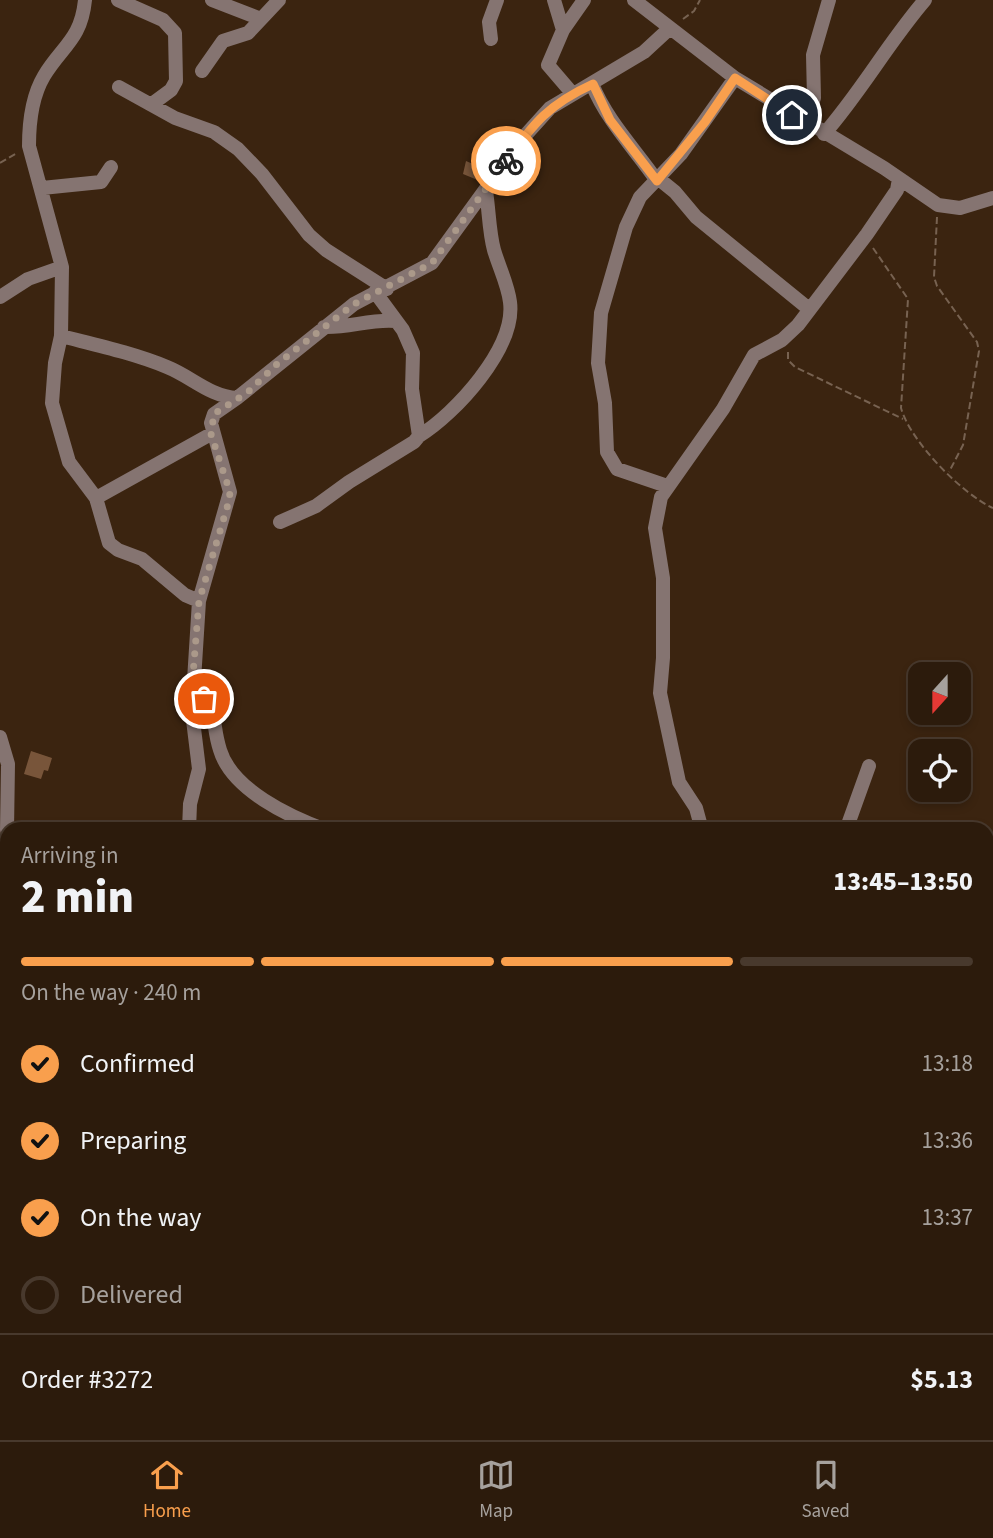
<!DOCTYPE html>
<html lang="en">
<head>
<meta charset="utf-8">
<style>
  body { margin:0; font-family:"Source Sans 3",sans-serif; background:#342415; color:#f1f3f6; height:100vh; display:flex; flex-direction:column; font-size:26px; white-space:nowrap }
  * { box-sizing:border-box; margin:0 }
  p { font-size:23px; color:#a6a19d }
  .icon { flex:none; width:38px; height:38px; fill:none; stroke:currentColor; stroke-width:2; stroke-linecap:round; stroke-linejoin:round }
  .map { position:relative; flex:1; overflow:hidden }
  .panel { position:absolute; left:0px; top:822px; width:994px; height:618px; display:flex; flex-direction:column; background:#2c1b0c; border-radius:21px 21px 0 0; box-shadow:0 4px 10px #0003,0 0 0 2px #48392d }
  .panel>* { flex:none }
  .needle { width:46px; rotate:201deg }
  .tools { position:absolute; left:908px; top:662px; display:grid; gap:14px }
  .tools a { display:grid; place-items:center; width:63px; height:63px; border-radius:14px; background:#2c1b0c; box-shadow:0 4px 10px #0003,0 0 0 2px #48392d; font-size:35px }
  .pin { position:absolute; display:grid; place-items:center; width:60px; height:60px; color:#fff; margin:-30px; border:4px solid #fff; border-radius:50%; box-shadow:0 2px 7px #0007 }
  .courier { position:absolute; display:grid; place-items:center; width:70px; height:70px; margin:-35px; border:5px solid #f99f4d; border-radius:50%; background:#fff; color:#222; box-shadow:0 2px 9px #0007 }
  .overview em { font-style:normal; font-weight:800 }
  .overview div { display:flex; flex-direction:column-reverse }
  .overview { display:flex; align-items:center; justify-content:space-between; height:119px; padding:0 21px }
  h1 { font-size:46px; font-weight:800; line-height:52px }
  .bar { display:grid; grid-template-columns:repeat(4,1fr); gap:10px 7px; align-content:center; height:84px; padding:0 21px }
  .bar i { height:9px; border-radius:5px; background:#48392d }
  .bar .selected { background:#f99f4d }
  .bar p { grid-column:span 4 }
  .line { display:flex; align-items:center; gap:18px; padding:0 21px; border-top:2px solid #48392d }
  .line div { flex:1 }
  ol { padding:0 21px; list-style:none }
  li { display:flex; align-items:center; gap:21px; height:77px }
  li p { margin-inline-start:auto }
  li .icon { padding:7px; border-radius:50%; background:#f99f4d; color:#111; stroke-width:4 }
  li:last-child { color:#a6a19d }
  li i { width:38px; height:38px; border:4px solid #48392d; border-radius:50% }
  .tab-bar { display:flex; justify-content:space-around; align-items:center; height:98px; border-top:2px solid #48392d; background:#2c1b0c; font-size:19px; color:#a6a19d }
  .tab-bar a { display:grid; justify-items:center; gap:4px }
  .tab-bar .selected { color:#f99f4d }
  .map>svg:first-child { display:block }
  .building { fill:#78553a }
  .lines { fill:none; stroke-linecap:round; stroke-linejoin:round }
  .path { stroke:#776251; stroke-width:2; stroke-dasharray:7 3.5; stroke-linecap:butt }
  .minor { stroke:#857471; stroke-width:14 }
  .done { stroke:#ab998a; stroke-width:7; stroke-dasharray:0 12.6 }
  .route { stroke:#f99f4d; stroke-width:9 }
</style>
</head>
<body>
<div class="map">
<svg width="993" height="1440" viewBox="0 0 993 1440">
  <rect width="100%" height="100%" fill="#3b2410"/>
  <path class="building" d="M 466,161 L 487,170 L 480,181 L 463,174 Z
    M 31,751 L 52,758 L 48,771 L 44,770 L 41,779 L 24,774 Z"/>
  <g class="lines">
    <path class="path" d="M 683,19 L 694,11 L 700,0
      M 0,163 L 17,153
      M 937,217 L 934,277 L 937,286 L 977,342 L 979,351 L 963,445 L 949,472
      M 873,248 L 908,299 L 901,408 C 910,441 962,494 993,508
      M 788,352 L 788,360 L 795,367 L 903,419
      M 313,1433 L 313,1440
      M 448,1433 L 451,1440
      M 530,1440 L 535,1433
      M 846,1440 L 847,1433"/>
    <path class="minor" d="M 85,0 C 81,40 62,46 44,76 C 32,96 29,124 29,146 L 62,267 L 61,336 L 55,363 L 52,403 L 69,462 L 96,498 L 109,543 L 118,550 L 142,559 L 185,595 L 199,601
      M 118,0 L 163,20 L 175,33 L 176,81 L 171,90 L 152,104
      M 212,0 L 261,19
      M 554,0 L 563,30 L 548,65 L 572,93
      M 634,0 L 735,78 L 884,168 L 938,205 L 960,208 L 993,198
      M 563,30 L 584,0
      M 491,39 L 489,22 L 497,0
      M 202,71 L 223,41 L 248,33 L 279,0
      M 592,84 C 607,121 635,149 657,181
      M 119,87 L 175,118 L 214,132 L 238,149 L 262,174 L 309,235 L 326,250 L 387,289
      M 805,123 L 814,98 L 813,55 L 829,0
      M 824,134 C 861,92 888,43 925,0
      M 659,179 L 675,192 L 696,217 L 809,309
      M 42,188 L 101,182 L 111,167
      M 0,297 L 28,279 L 62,267
      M 324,327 C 349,328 370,319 395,321
      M 61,336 C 96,345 133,353 167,367 C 192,377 209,396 237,398 L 354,304 L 432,263 L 522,139 L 550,108 L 644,52 L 670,28
      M 419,436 C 455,414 516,348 510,302 C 508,285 499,267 494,250 C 489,232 489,210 486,191
      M 667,486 L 617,469 L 607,452 L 605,403 L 598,363 L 601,313 L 626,227 L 640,197 L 681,154 L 735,78
      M 96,498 L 211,434
      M 280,522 L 316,506 L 349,482 L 414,442 L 419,436 L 412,389 L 413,353 L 403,330 L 375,292
      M 192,687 C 221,713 210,718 220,750 C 232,790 290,817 326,830
      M 0,737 L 8,764 L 7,830
      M 189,830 L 190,804 L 199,769 L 192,712 L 199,601 L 230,492 L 211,423 L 214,414 L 237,398
      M 702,830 L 696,808 L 679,782 L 660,693 L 663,658 L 663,578 L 655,528 L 661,497 L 723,409 L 754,355 L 782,340 L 798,325 L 867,234 L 897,190 L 899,179
      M 846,830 L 869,766
      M 7,835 L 7,875
      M 987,964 L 993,965
      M 0,1000 L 7,1002
      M 0,1090 L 7,1046
      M 0,1124 L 7,1123
      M 347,1433 L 351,1440
      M 592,1433 L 594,1440
      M 935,1433 L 963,1440
      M 251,1440 L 255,1433"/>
  </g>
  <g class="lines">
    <path class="done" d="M 204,699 L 192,687 L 199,601 L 229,501 L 230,492 L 211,434 L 214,414 L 248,392 L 276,365 L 354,304 L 432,263 L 506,161"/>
    <path class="route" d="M 506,161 C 534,123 549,104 593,84 L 610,120 L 657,181 L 705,122 L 735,78 L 792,115"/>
  </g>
</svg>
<div class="tools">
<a><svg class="needle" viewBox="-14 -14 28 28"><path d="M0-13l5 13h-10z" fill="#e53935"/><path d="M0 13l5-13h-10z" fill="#a6a19d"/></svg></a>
<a><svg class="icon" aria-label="locate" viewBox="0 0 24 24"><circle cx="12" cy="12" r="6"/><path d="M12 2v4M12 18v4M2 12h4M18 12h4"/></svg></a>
</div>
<div class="pin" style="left:204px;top:699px;background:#ea580c"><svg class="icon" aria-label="bag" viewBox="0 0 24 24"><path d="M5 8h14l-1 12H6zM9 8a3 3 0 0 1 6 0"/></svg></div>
<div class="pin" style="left:792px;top:115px;background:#1f2937"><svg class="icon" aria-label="home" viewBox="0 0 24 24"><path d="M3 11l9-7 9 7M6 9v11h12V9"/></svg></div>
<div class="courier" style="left:506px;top:161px"><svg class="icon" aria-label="bike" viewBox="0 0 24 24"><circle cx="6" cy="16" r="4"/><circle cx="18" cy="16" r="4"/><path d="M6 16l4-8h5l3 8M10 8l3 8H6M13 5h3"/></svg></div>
<section class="panel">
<div class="overview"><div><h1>2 min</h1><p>Arriving in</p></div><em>13:45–13:50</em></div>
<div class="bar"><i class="selected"></i><i class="selected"></i><i class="selected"></i><i></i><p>On the way · 240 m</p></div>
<ol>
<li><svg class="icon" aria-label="check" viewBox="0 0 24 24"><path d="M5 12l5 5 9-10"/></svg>Confirmed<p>13:18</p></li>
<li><svg class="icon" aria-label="check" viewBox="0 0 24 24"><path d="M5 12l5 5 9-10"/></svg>Preparing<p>13:36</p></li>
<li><svg class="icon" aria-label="check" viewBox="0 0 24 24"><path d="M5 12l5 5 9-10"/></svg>On the way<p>13:37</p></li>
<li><i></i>Delivered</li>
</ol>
<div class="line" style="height:91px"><div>Order #3272</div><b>$5.13</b></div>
</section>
</div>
<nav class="tab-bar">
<a class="selected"><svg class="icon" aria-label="home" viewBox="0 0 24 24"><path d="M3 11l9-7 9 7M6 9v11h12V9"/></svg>Home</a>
<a><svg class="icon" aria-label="map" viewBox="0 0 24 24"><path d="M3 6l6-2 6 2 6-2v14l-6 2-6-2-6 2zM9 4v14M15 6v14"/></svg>Map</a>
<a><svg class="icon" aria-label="saved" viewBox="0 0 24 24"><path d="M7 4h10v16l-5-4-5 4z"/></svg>Saved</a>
</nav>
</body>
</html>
